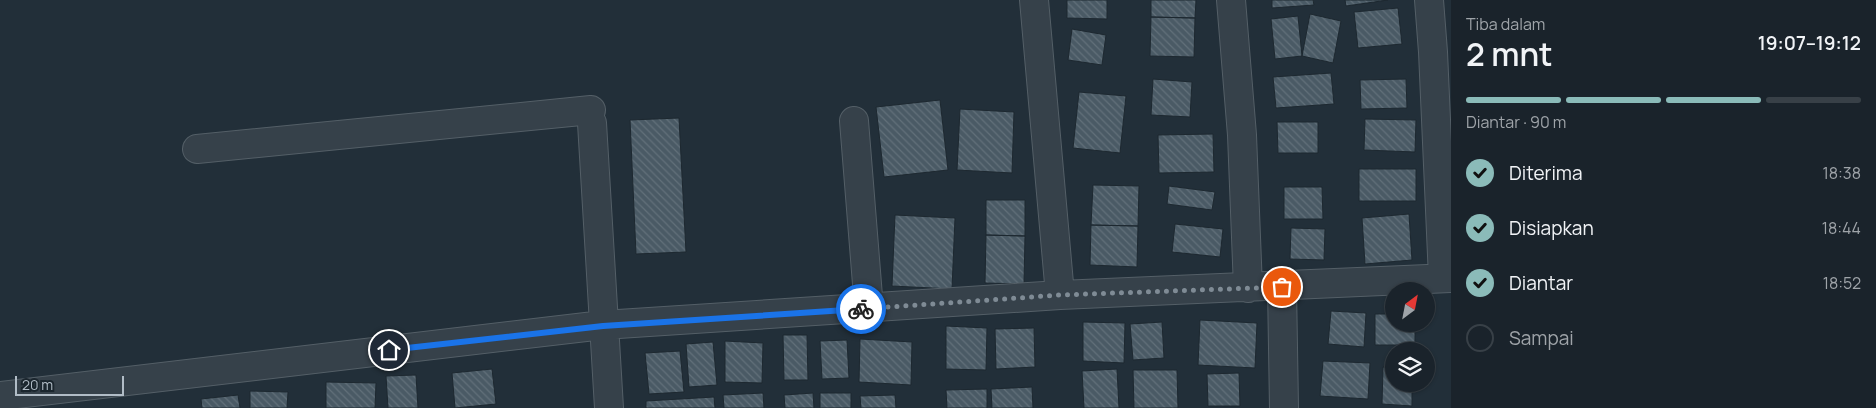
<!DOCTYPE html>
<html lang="id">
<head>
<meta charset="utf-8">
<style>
  body { margin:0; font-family:Manrope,sans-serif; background:#272f37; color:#f1f3f6; height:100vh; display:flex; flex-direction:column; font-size:19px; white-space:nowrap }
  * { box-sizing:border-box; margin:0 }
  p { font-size:16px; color:#9fa4a9 }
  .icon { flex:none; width:28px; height:28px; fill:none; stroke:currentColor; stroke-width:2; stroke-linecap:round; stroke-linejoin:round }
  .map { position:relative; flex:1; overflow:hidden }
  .sheet { display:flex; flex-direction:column; background:#1a232b; width:425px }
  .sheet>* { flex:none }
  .needle { width:32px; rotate:32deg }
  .tools { position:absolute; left:1385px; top:282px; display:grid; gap:10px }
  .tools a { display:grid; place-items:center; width:50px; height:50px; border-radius:50%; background:#1a232b; box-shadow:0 1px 4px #0004,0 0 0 1px #384047; font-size:25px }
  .scale { position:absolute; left:15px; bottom:12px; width:109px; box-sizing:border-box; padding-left:5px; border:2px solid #b1bcc6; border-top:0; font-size:14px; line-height:18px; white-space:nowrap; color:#b1bcc6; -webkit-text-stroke:4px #1b262e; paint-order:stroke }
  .pin { position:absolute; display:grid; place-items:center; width:42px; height:42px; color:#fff; margin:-21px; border:2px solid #fff; border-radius:50%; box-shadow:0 1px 5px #0007 }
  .courier { position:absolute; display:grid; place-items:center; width:50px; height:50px; margin:-25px; border:4px solid #1a73e8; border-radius:50%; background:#fff; color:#222; box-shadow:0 1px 6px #0007 }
  .overview em { font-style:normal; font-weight:600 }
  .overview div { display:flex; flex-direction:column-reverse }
  .overview { display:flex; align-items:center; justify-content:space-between; height:85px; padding:0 15px }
  h1 { font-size:32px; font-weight:600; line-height:38px }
  .bar { display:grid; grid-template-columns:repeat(4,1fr); gap:8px 5px; align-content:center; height:60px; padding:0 15px }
  .bar i { height:6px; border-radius:4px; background:#384047 }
  .bar .current { background:#8bbbb9 }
  .bar p { grid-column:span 4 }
  ol { padding:0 15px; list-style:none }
  li { display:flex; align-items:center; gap:15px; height:55px }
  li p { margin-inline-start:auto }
  li .icon { padding:5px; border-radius:50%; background:#8bbbb9; color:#111; stroke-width:4 }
  li:last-child { color:#9fa4a9 }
  li i { width:28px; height:28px; border:2px solid #384047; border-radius:50% }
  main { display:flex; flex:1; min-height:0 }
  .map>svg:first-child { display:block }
  .building { fill:url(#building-back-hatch); stroke:#1d2830 }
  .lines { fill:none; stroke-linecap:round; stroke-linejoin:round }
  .minor-casing { stroke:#545f67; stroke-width:30 }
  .minor { stroke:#36414a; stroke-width:28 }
  .done { stroke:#7f8b95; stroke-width:5; stroke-dasharray:0 9 }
  .route { stroke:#1a73e8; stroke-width:6 }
</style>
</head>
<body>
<main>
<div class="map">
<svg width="1451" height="408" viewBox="0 0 1451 408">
  <defs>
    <pattern id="building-back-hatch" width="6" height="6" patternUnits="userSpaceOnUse" patternTransform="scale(1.25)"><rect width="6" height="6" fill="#4a5a65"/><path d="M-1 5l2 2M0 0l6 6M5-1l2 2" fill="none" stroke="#62707a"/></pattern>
  </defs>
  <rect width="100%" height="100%" fill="#222f39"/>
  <path class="building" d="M 1067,0 L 1107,0 L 1107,19 L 1067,18 Z
    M 1151,0 L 1196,0 L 1195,18 L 1151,17 Z
    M 1272,0 L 1313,0 L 1314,5 L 1272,8 Z
    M 1345,0 L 1388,0 L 1346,6 Z
    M 1398,8 L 1402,44 L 1358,48 L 1354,12 Z
    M 1310,14 L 1341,21 L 1333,63 L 1302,56 Z
    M 1298,16 L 1302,56 L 1275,59 L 1271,19 Z
    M 1151,17 L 1195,18 L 1194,57 L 1150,56 Z
    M 1072,29 L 1106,35 L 1102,65 L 1068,60 Z
    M 1331,73 L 1334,104 L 1276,108 L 1273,77 Z
    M 1153,79 L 1192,82 L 1190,117 L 1151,115 Z
    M 1406,79 L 1407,108 L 1361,109 L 1360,80 Z
    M 1079,92 L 1126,96 L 1120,153 L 1073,148 Z
    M 940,100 L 948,170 L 884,177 L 876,107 Z
    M 960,109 L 1014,112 L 1012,173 L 957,170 Z
    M 679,118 L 686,252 L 636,254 L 630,120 Z
    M 1365,119 L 1416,120 L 1415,152 L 1364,150 Z
    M 1277,122 L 1318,122 L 1318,153 L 1278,153 Z
    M 1213,134 L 1214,172 L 1159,173 L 1158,135 Z
    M 1359,169 L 1416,169 L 1416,201 L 1359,201 Z
    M 1093,185 L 1139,186 L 1138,226 L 1091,225 Z
    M 1169,186 L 1215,192 L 1212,210 L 1167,204 Z
    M 1284,187 L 1322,187 L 1323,219 L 1284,219 Z
    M 986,200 L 1025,200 L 1025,236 L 986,235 Z
    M 1409,214 L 1412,260 L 1365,264 L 1362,218 Z
    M 895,215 L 955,218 L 952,289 L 892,286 Z
    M 1175,224 L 1223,229 L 1220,257 L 1172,252 Z
    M 1091,225 L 1138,226 L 1137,267 L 1090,265 Z
    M 1291,228 L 1325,229 L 1324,260 L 1290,259 Z
    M 986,235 L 1025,236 L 1024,284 L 985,283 Z
    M 1331,311 L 1366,313 L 1364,347 L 1328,344 Z
    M 1375,314 L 1394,314 L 1394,324 L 1415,324 L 1415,345 L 1375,345 Z
    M 1200,320 L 1257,323 L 1255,368 L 1198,365 Z
    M 1083,322 L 1125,323 L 1124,363 L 1083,361 Z
    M 1162,322 L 1164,358 L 1133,360 L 1130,324 Z
    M 946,326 L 987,328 L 986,370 L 946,369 Z
    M 1034,328 L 1035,367 L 996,369 L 995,329 Z
    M 783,335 L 807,335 L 808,380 L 784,380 Z
    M 860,339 L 912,342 L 911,385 L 859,382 Z
    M 847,340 L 849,378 L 822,379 L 820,341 Z
    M 725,341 L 763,343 L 762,383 L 725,382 Z
    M 713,342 L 717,385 L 689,387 L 686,344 Z
    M 680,351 L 684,392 L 649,394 L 645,353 Z
    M 1323,361 L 1370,363 L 1368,399 L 1320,396 Z
    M 1383,367 L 1394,368 L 1394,384 L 1412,384 L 1412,406 L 1382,404 Z
    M 492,369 L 496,404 L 455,408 L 452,373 Z
    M 1117,369 L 1119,408 L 1084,408 L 1082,371 Z
    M 1133,370 L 1177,370 L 1178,408 L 1134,408 Z
    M 1239,373 L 1240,406 L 1208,406 L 1207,374 Z
    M 416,375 L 418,408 L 388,408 L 386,376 Z
    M 326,382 L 376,383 L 375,408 L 326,408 Z
    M 1032,387 L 1033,408 L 992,408 L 991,389 Z
    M 987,389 L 987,408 L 947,408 L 946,390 Z
    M 250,391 L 288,392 L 287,408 L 250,408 Z
    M 763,393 L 764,408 L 724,408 L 723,395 Z
    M 813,393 L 814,408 L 785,408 L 784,395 Z
    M 820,393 L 851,393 L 851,408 L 820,408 Z
    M 238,395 L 240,408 L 202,408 L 201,399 Z
    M 895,395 L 896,408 L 861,408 L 860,396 Z
    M 714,397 L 715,408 L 646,408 L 646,401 Z"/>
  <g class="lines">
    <g class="minor-casing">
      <path id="minor" d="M 1034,0 L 1060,295
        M 1231,0 L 1242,135 L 1248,288
        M 1429,0 L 1433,52 L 1443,278
        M 854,121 L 869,309
        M 592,123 L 609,408
        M 197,149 L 591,110
        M 1282,287 L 1284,408
        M 0,396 L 603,325 L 1060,295 L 1451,278"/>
    </g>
    <use href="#minor" class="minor"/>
  </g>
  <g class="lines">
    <path class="done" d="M 861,309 L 1060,295 L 1282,287"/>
    <path class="route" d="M 389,350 L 603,326 L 861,309"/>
  </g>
</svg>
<div class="tools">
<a><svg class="needle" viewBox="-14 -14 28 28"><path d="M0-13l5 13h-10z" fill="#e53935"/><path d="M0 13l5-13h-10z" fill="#9fa4a9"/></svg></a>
<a><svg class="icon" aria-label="layers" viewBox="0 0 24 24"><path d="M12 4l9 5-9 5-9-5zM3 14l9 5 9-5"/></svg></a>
</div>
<div class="scale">20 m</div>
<div class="pin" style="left:1282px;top:287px;background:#ea580c"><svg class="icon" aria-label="bag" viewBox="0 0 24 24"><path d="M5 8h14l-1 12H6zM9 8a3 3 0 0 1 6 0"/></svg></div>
<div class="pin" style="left:389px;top:350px;background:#1f2937"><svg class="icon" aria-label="home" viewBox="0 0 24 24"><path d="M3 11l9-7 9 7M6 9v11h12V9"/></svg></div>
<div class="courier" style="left:861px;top:309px"><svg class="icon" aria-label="bike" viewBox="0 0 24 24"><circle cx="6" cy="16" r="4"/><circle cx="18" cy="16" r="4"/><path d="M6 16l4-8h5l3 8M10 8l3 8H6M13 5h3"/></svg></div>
</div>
<section class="sheet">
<div class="overview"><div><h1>2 mnt</h1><p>Tiba dalam</p></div><em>19:07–19:12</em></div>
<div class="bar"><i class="current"></i><i class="current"></i><i class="current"></i><i></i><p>Diantar · 90 m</p></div>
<ol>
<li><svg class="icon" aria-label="check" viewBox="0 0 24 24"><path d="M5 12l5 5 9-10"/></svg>Diterima<p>18:38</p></li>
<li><svg class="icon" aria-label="check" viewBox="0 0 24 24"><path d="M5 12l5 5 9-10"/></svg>Disiapkan<p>18:44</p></li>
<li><svg class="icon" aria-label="check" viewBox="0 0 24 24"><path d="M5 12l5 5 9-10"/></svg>Diantar<p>18:52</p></li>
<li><i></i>Sampai</li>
</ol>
</section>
</main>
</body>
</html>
